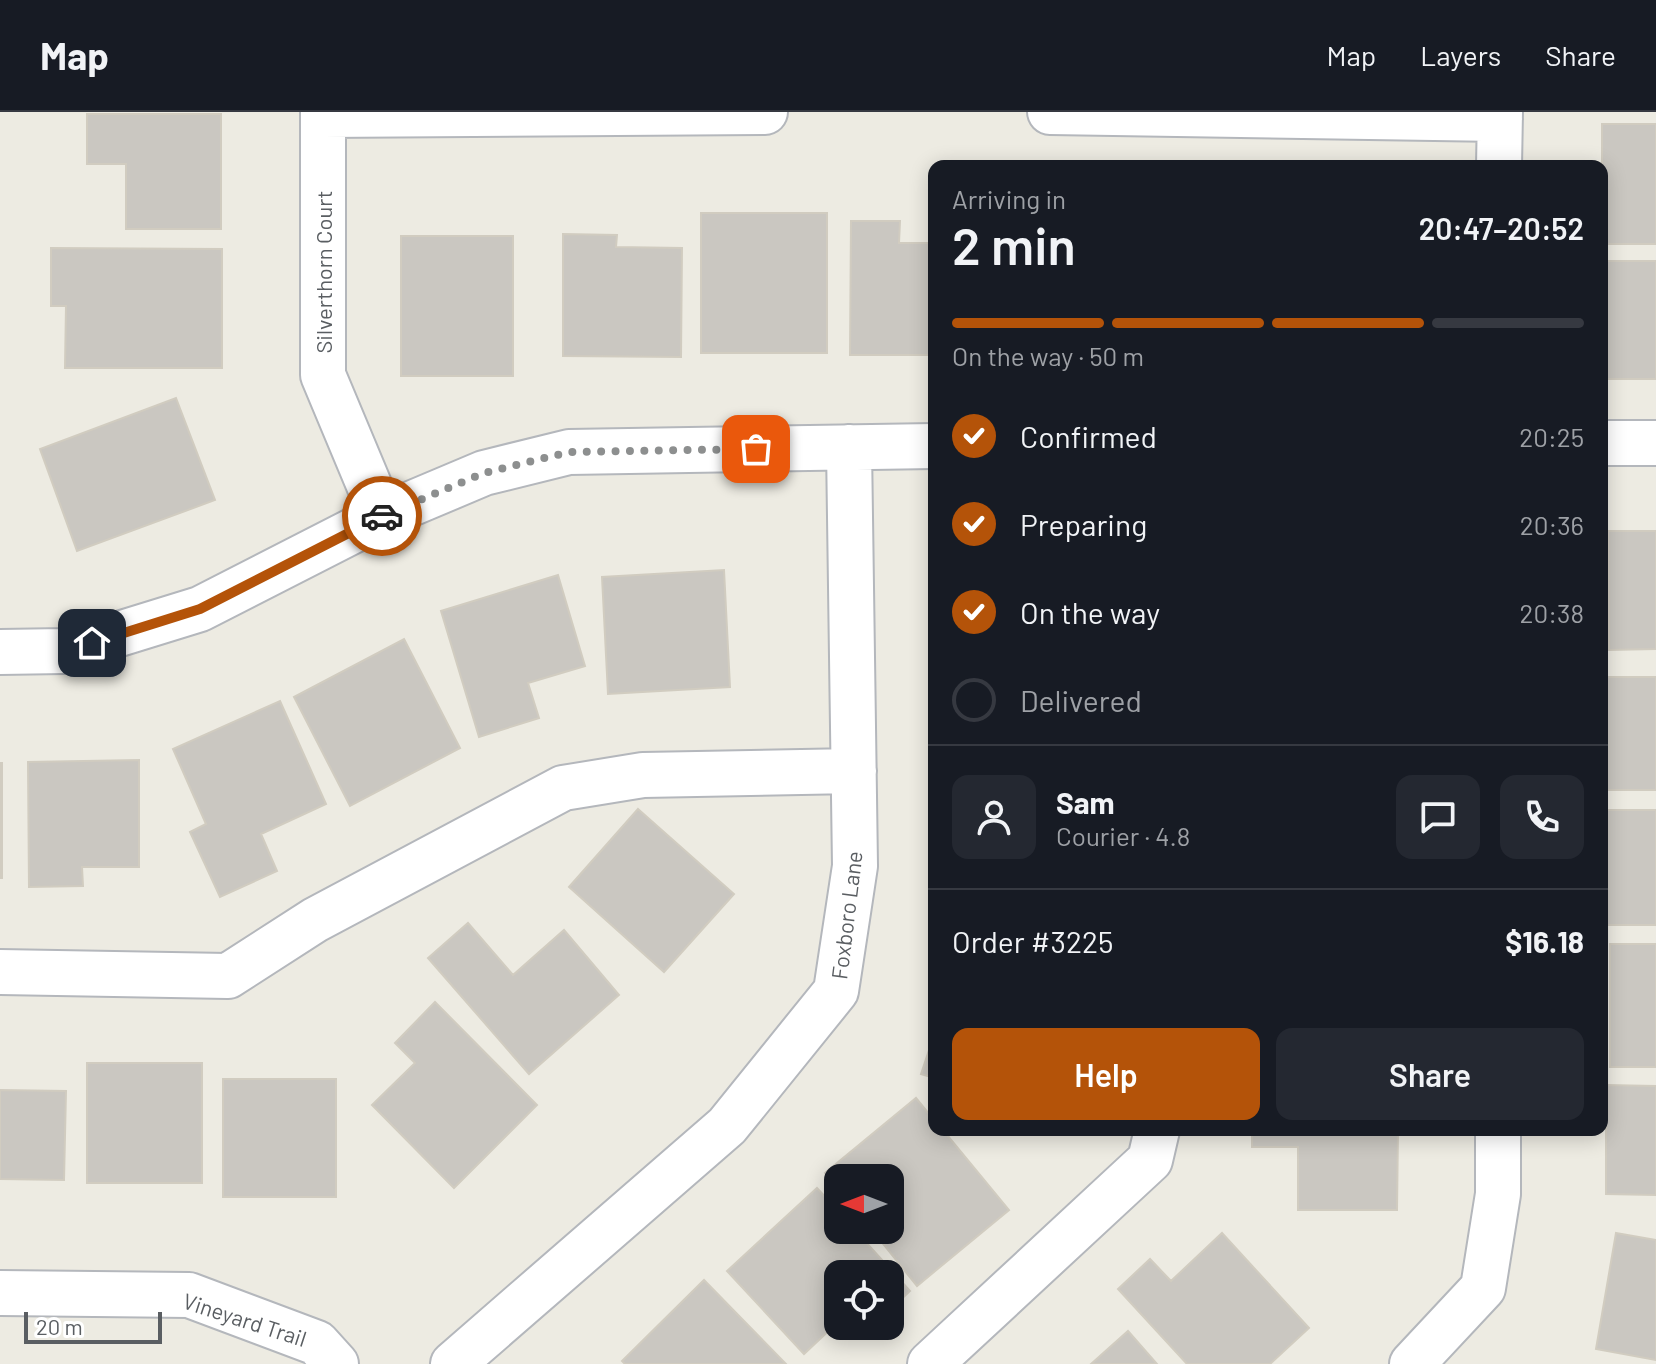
<!DOCTYPE html>
<html lang="en">
<head>
<meta charset="utf-8">
<style>
  body { margin:0; font-family:Barlow,sans-serif; background:#242831; color:#f1f3f6; height:100vh; display:flex; flex-direction:column; font-size:30px; white-space:nowrap }
  * { box-sizing:border-box; margin:0 }
  p { font-size:26px; color:#9ea1a6 }
  .icon { flex:none; width:44px; height:44px; fill:none; stroke:currentColor; stroke-width:2; stroke-linecap:round; stroke-linejoin:round }
  .map { position:relative; flex:1; overflow:hidden }
  .sheet { position:absolute; left:928px; top:48px; width:680px; height:976px; display:flex; flex-direction:column; background:#171b24; border-radius:16px; box-shadow:0 4px 20px #0003 }
  .sheet>* { flex:none }
  .needle { width:52px; rotate:270deg }
  .buttons { position:absolute; left:824px; top:1052px; display:grid; gap:16px }
  .buttons a { display:grid; place-items:center; width:80px; height:80px; border-radius:16px; background:#171b24; box-shadow:0 4px 20px #0003; font-size:40px }
  .scale { position:absolute; left:24px; bottom:20px; width:138px; box-sizing:border-box; padding-left:8px; border:4px solid #5a5e62; border-top:0; font-size:22px; line-height:28px; white-space:nowrap; color:#5a5e62; -webkit-text-stroke:6px #fff; paint-order:stroke }
  .pin { position:absolute; display:grid; place-items:center; width:68px; height:68px; color:#fff; margin:-34px; border-radius:16px; box-shadow:0 4px 12px #0006 }
  .courier { position:absolute; display:grid; place-items:center; width:80px; height:80px; margin:-40px; border:6px solid #b45309; border-radius:50%; background:#fff; color:#222; box-shadow:0 2px 10px #0007 }
  .head em { font-style:normal; font-weight:600 }
  .head div { display:flex; flex-direction:column-reverse }
  .head { display:flex; align-items:center; justify-content:space-between; height:136px; padding:0 24px }
  h1 { font-size:52px; font-weight:600; line-height:60px }
  .bar { display:grid; grid-template-columns:repeat(4,1fr); gap:12px 8px; align-content:center; height:96px; padding:0 24px }
  .bar i { height:10px; border-radius:6px; background:#363941 }
  .bar .on { background:#b45309 }
  .bar p { grid-column:span 4 }
  .line { display:flex; align-items:center; gap:20px; padding:0 24px; border-top:2px solid #363941 }
  .line div { flex:1 }
  .round { display:grid; place-items:center; flex:none; width:84px; height:84px; border-radius:16px; background:#242831 }
  ol { padding:0 24px; list-style:none }
  li { display:flex; align-items:center; gap:24px; height:88px }
  li p { margin-inline-start:auto }
  li .icon { padding:8px; border-radius:50%; background:#b45309; color:#fff; stroke-width:4 }
  li:last-child { color:#9ea1a6 }
  li i { width:44px; height:44px; border:4px solid #363941; border-radius:50% }
  .cta { display:flex; gap:16px; margin-top:auto; padding:16px 24px }
  .cta a { flex:1; height:92px; border-radius:16px; background:#b45309; color:#fff; font-size:32px; font-weight:600; line-height:92px; text-align:center }
  .cta a+a { background:#242831; color:#f1f3f6 }
  header { display:flex; align-items:center; gap:48px; box-sizing:border-box; height:112px; padding:0 40px; background:#171b24; border-bottom:2px solid #363941 }
  header strong { font-size:38px }
  nav { display:flex; gap:44px; margin-inline-start:auto; font-size:28px }
  .map>svg:first-child { display:block }
  .building { fill:#cac7c1; stroke:#d1ccc0; stroke-width:2 }
  .lines { fill:none; stroke-linecap:round; stroke-linejoin:round }
  .minor-casing { stroke:#b4b7bc; stroke-width:48 }
  .minor { stroke:#fff; stroke-width:44 }
  .done { stroke:#8d8f8f; stroke-width:8; stroke-dasharray:0 14.4 }
  .route { stroke:#b45309; stroke-width:10 }
  .labels { text-anchor:middle; dominant-baseline:central; stroke-width:7; stroke-linejoin:round; paint-order:stroke }
  .street-label { font-size:22px; fill:#5a5e62; stroke:#fff }
</style>
</head>
<body>
<header>
<strong>Map</strong>
<nav><a>Map</a><a>Layers</a><a>Share</a></nav>
</header>
<div class="map">
<svg width="1656" height="1252" viewBox="0 0 1656 1252">
  <rect width="100%" height="100%" fill="#edebe2"/>
  <path class="building" d="M 87,2 L 221,2 L 221,117 L 126,117 L 126,52 L 87,52 Z
    M 1602,12 L 1656,12 L 1656,132 L 1602,132 Z
    M 701,101 L 827,101 L 827,241 L 701,241 Z
    M 851,109 L 900,109 L 899,131 L 934,131 L 934,243 L 850,243 Z
    M 563,122 L 617,123 L 616,135 L 682,136 L 681,245 L 563,244 Z
    M 401,124 L 513,124 L 513,264 L 401,264 Z
    M 51,136 L 222,137 L 222,256 L 65,256 L 66,194 L 51,194 Z
    M 1602,149 L 1656,149 L 1656,267 L 1602,267 Z
    M 176,286 L 215,388 L 77,439 L 40,337 Z
    M 1608,419 L 1656,419 L 1656,537 L 1609,538 Z
    M 724,458 L 730,575 L 608,582 L 602,465 Z
    M 558,463 L 585,554 L 528,571 L 539,606 L 479,625 L 441,499 Z
    M 404,527 L 460,636 L 350,694 L 294,585 Z
    M 1604,565 L 1656,565 L 1656,678 L 1604,678 Z
    M 280,589 L 326,692 L 261,722 L 277,759 L 220,785 L 190,720 L 206,712 L 173,637 Z
    M 139,648 L 139,755 L 82,755 L 83,774 L 29,775 L 28,650 Z
    M 0,651 L 2,651 L 2,766 L 0,766 Z
    M 638,697 L 734,782 L 664,860 L 569,775 Z
    M 1604,698 L 1656,698 L 1656,813 L 1604,813 Z
    M 468,811 L 513,863 L 564,818 L 619,883 L 529,962 L 428,846 Z
    M 1610,832 L 1656,832 L 1656,955 L 1610,955 Z
    M 435,890 L 537,993 L 454,1076 L 372,993 L 415,951 L 395,931 Z
    M 934,923 L 934,966 L 921,962 Z
    M 87,951 L 202,951 L 202,1071 L 87,1071 Z
    M 223,967 L 336,967 L 336,1085 L 223,1085 Z
    M 1606,973 L 1656,974 L 1656,1083 L 1606,1082 Z
    M 0,978 L 66,979 L 64,1068 L 0,1067 Z
    M 916,986 L 934,1008 L 934,1018 L 943,1018 L 1009,1098 L 917,1174 L 872,1118 L 890,1118 L 890,1066 L 838,1066 L 838,1077 L 825,1061 Z
    M 1252,1018 L 1398,1018 L 1397,1098 L 1298,1098 L 1298,1035 L 1252,1035 Z
    M 817,1076 L 838,1099 L 838,1118 L 855,1118 L 910,1179 L 890,1198 L 890,1162 L 838,1162 L 838,1210 L 804,1242 L 727,1159 Z
    M 1222,1121 L 1309,1216 L 1270,1252 L 1187,1252 L 1118,1177 L 1150,1147 L 1171,1169 Z
    M 1616,1121 L 1656,1128 L 1656,1248 L 1596,1237 Z
    M 704,1168 L 786,1252 L 625,1252 L 622,1249 Z
    M 1128,1219 L 1157,1252 L 1091,1252 Z"/>
  <g class="lines">
    <g class="minor-casing">
      <path id="minor" d="M 323,0 L 323,263 L 382,404
        M 1050,0 L 1500,7
        M 323,3 L 765,0
        M 1499,54 L 1500,0
        M 1602,331 L 1656,331
        M 0,540 L 64,539 L 200,497 L 382,404 L 484,361 L 569,340 L 934,334
        M 0,860 L 228,864 L 315,808 L 563,676 L 643,663 L 854,659
        M 0,1181 L 189,1183 L 317,1231 L 336,1252
        M 453,1252 L 727,1014 L 836,879 L 855,754 L 849,335
        M 930,1252 L 1150,1048 L 1157,1018
        M 1412,1252 L 1483,1176 L 1498,1082 L 1498,1018"/>
    </g>
    <use href="#minor" class="minor"/>
  </g>
  <g class="lines">
    <path class="done" d="M 382,404 L 484,361 L 569,340 L 756,337"/>
    <path class="route" d="M 92,531 L 200,497 L 382,404"/>
  </g>
  <g class="labels">
    <g class="street-label">
      <text transform="translate(323 160) rotate(-90)">Silverthorn Court</text>
      <text transform="translate(846 803) rotate(-83)">Foxboro Lane</text>
      <text transform="translate(245 1207) rotate(18)">Vineyard Trail</text>
    </g>
  </g>
</svg>
<div class="buttons">
<a><svg class="needle" viewBox="-14 -14 28 28"><path d="M0-13l5 13h-10z" fill="#e53935"/><path d="M0 13l5-13h-10z" fill="#9ea1a6"/></svg></a>
<a><svg class="icon" aria-label="locate" viewBox="0 0 24 24"><circle cx="12" cy="12" r="6"/><path d="M12 2v4M12 18v4M2 12h4M18 12h4"/></svg></a>
</div>
<div class="scale">20 m</div>
<div class="pin" style="left:756px;top:337px;background:#ea580c"><svg class="icon" aria-label="bag" viewBox="0 0 24 24"><path d="M5 8h14l-1 12H6zM9 8a3 3 0 0 1 6 0"/></svg></div>
<div class="pin" style="left:92px;top:531px;background:#1f2937"><svg class="icon" aria-label="home" viewBox="0 0 24 24"><path d="M3 11l9-7 9 7M6 9v11h12V9"/></svg></div>
<div class="courier" style="left:382px;top:404px"><svg class="icon" aria-label="car" viewBox="0 0 24 24"><path d="M5 17H2v-5l4-1 3-4h7l3 4 3 1v5h-3M9 17h6M6 11h13"/><circle cx="7" cy="17" r="2"/><circle cx="17" cy="17" r="2"/></svg></div>
<section class="sheet">
<div class="head"><div><h1>2 min</h1><p>Arriving in</p></div><em>20:47–20:52</em></div>
<div class="bar"><i class="on"></i><i class="on"></i><i class="on"></i><i></i><p>On the way · 50 m</p></div>
<ol>
<li><svg class="icon" aria-label="check" viewBox="0 0 24 24"><path d="M5 12l5 5 9-10"/></svg>Confirmed<p>20:25</p></li>
<li><svg class="icon" aria-label="check" viewBox="0 0 24 24"><path d="M5 12l5 5 9-10"/></svg>Preparing<p>20:36</p></li>
<li><svg class="icon" aria-label="check" viewBox="0 0 24 24"><path d="M5 12l5 5 9-10"/></svg>On the way<p>20:38</p></li>
<li><i></i>Delivered</li>
</ol>
<div class="line" style="height:144px"><a class="round"><svg class="icon" aria-label="person" viewBox="0 0 24 24"><circle cx="12" cy="8" r="4"/><path d="M4 21q1-7 8-7t8 7"/></svg></a><div><b>Sam</b><p>Courier · 4.8</p></div><a class="round"><svg class="icon" aria-label="chat" viewBox="0 0 24 24"><path d="M4 5h16v11H9l-5 4z"/></svg></a><a class="round"><svg class="icon" aria-label="phone" viewBox="0 0 24 24"><path d="M5 4h4l2 5-3 2q2 4 5 5l2-3 5 2v4C11 20 4 13 5 4z"/></svg></a></div>
<div class="line" style="height:104px"><div>Order #3225</div><b>$16.18</b></div>
<div class="cta"><a>Help</a><a>Share</a></div>
</section>
</div>
</body>
</html>
